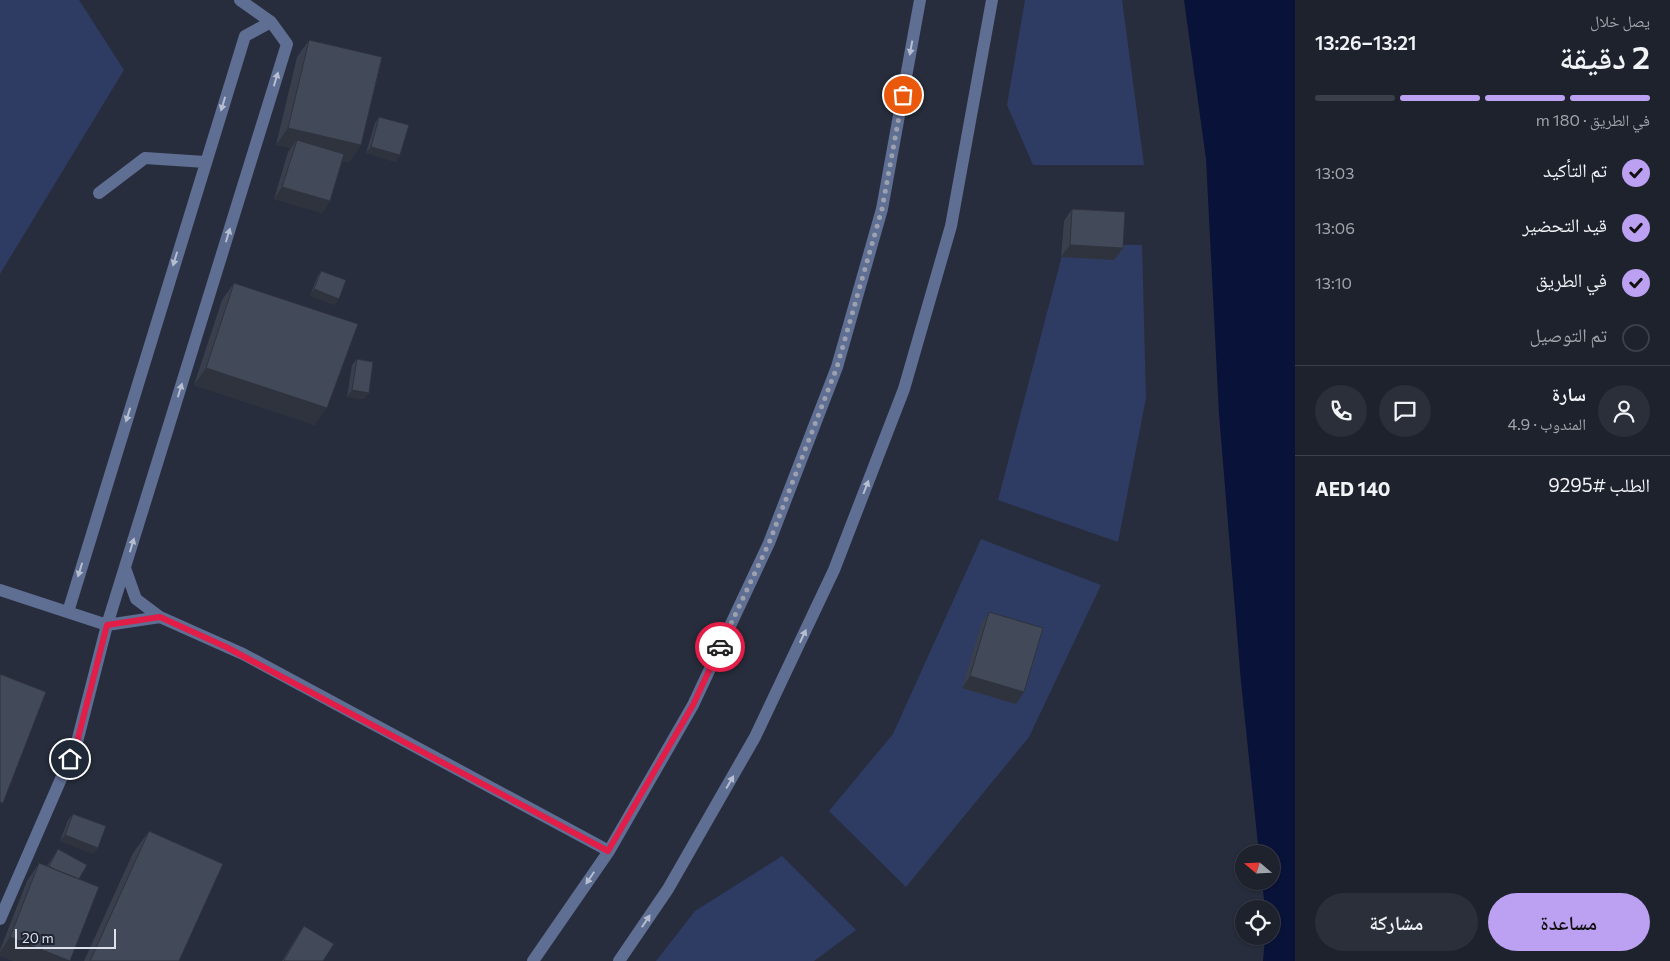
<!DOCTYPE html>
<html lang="ar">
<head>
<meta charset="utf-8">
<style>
  body { margin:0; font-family:Commissioner,"Noto Naskh Arabic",sans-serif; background:#2a2f39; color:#f1f3f6; direction:rtl; height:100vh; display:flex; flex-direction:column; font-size:19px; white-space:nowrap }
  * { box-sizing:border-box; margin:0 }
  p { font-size:16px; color:#a0a4aa }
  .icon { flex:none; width:28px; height:28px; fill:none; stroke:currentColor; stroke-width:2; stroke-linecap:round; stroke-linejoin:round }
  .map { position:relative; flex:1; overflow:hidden; direction:ltr }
  .details { display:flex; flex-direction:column; background:#1d222d; width:375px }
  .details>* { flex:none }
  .needle { width:32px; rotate:289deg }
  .buttons { position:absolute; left:1235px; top:845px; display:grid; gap:10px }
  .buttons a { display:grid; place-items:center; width:45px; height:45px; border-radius:50%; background:#1d222d; box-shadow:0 1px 4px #0004,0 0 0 1px #3b3f49; font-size:25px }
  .scale { position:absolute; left:15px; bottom:12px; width:101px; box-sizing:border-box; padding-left:5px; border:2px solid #dce0ea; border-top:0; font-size:14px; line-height:18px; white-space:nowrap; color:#dce0ea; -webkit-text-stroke:4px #1e2332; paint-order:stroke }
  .pin { position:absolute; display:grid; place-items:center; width:42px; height:42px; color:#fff; margin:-21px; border:2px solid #fff; border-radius:50%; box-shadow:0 1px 5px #0007 }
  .courier { position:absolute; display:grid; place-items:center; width:50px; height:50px; margin:-25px; border:4px solid #e11d48; border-radius:50%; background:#fff; color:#222; box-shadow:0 1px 6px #0007 }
  .overview em { font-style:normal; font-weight:600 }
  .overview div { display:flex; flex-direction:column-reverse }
  .overview { display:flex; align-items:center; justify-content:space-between; height:85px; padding:0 20px }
  h1 { font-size:32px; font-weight:600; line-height:38px }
  .bar { display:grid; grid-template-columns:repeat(4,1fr); gap:8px 5px; align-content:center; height:60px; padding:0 20px }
  .bar i { height:6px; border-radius:4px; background:#3b3f49 }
  .bar .on { background:#bca0f2 }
  .bar p { grid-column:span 4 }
  .line { display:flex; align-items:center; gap:12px; padding:0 20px; border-top:1px solid #3b3f49 }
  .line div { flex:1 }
  .round { display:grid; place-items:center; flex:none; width:52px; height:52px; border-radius:26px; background:#2a2f39 }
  ol { padding:0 20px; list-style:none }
  li { display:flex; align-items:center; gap:15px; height:55px }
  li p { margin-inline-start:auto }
  li .icon { padding:5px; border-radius:50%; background:#bca0f2; color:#111; stroke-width:4 }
  li:last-child { color:#a0a4aa }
  li i { width:28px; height:28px; border:2px solid #3b3f49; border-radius:50% }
  .action { display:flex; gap:10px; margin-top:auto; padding:10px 20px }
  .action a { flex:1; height:58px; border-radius:30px; background:#bca0f2; color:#111; font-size:20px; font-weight:600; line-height:58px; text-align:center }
  .action a+a { background:#2a2f39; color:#f1f3f6 }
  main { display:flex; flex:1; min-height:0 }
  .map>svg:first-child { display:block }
  .green { fill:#2e3c64 }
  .water { fill:#091339 }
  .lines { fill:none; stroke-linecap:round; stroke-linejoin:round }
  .minor { stroke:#5f6e93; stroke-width:12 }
  .wall { fill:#393f4d }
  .shaded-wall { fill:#2e333e }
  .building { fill:#424959; stroke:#2e333e }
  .oneway { fill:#b6bed0 }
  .done { stroke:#9da1ad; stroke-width:5; stroke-dasharray:0 9 }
  .route { stroke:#e11d48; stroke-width:6 }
</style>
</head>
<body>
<main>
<section class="details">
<div class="overview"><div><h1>2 دقيقة</h1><p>يصل خلال</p></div><em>13:21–13:26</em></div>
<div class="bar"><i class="on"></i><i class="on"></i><i class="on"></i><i></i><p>في الطريق · 180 m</p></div>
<ol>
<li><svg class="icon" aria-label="check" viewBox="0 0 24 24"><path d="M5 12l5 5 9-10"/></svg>تم التأكيد<p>13:03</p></li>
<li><svg class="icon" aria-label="check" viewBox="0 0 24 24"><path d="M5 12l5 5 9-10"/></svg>قيد التحضير<p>13:06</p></li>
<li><svg class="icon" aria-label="check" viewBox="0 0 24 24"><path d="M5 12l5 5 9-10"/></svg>في الطريق<p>13:10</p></li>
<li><i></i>تم التوصيل</li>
</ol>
<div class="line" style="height:90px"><a class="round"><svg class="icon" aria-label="person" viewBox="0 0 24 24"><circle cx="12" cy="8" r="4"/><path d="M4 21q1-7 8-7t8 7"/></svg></a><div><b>سارة</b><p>المندوب · 4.9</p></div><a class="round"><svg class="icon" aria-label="chat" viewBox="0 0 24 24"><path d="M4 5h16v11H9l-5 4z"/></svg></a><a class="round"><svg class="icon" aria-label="phone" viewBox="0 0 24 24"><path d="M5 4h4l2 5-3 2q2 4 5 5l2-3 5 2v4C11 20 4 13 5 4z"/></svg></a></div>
<div class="line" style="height:65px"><div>الطلب #9295</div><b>AED 140</b></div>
<div class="action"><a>مساعدة</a><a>مشاركة</a></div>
</section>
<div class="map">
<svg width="1295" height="961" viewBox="0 0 1295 961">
  <rect width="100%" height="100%" fill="#272d3c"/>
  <path class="green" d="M 0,0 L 79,0 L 124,70 L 0,274 Z
    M 1025,0 L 1122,0 L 1144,165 L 1033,165 L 1007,105 Z
    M 1065,244 L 1142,245 L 1146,398 L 1118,542 L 998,500 Z
    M 981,539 L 1101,585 L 1029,737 L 906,887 L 829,811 L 893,734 Z
    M 782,856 L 856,930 L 814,961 L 656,961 L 695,911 Z"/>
  <path class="water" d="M 1184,0 L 1295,0 L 1295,961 L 1263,961 L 1265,936 L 1271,936 L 1271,909 L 1265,909 L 1262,881 L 1271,881 L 1271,854 L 1259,854 L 1241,682 L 1219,414 L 1206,159 Z"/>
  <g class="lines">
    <path class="minor" d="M 99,193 L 145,158 L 205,162
      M 125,568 L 136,599 L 160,617
      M 0,590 L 107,625 L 160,617 L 243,654 L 609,851
      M 68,612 L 245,36 L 271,22
      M 0,919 L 77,742 L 107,625 L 287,44 L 271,22 L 240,0
      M 533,961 L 609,851 L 693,705 L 769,543 L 837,367 L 882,209 L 920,0
      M 619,961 L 668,889 L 755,737 L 834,570 L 904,389 L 951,226 L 992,0"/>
  </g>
  <path class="wall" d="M 309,40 L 361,145 L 349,162 L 342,161 L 330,201 L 322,213 L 274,199 L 288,152 L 291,148 L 276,145 L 297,57 Z
    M 379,117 L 400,155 L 396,162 L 366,153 L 375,123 Z
    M 1072,209 L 1123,248 L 1114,260 L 1061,257 L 1064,221 Z
    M 321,271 L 335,305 L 310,296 L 317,277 Z
    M 234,283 L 315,425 L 194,385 L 222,300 Z
    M 357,359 L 369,393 L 364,399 L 347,397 L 352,365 Z
    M 989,612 L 1024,692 L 1016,704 L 962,688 L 981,624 Z
    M 73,814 L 98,848 L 93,854 L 60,841 L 68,820 Z
    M 149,831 L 179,961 L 84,961 L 133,853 Z
    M 58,849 L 79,879 L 70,961 L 14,961 L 0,956 L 0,950 L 27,881 L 39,863 L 47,866 Z
    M 304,926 L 323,961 L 282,961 L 296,938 Z"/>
  <path class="shaded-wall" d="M 288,128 L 361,145 L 349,162 L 294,149 L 297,140 L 291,148 L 276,145 Z
    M 371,147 L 400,155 L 396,162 L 366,153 Z
    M 282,187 L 330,201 L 322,213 L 274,199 Z
    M 1070,245 L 1123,248 L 1114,260 L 1061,257 Z
    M 314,289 L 339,299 L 335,305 L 310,296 Z
    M 206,368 L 327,408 L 315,425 L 194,385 Z
    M 352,390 L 369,393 L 364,399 L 347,397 Z
    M 970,676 L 1024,692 L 1016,704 L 962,688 Z
    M 65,835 L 98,848 L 93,854 L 60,841 Z
    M 10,937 L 70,961 L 14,961 L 0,956 L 0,952 Z"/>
  <path class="building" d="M 309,40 L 382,57 L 361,145 L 288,128 Z
    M 379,117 L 409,125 L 400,155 L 371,147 Z
    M 297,140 L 344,154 L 330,201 L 282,187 Z
    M 1072,209 L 1125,212 L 1123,248 L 1070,245 Z
    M 321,271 L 346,280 L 339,299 L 314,289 Z
    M 234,283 L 358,324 L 327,408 L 206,368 Z
    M 357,359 L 373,362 L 369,393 L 352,390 Z
    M 989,612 L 1043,628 L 1024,692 L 970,676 Z
    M 0,674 L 46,692 L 3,803 L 0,802 Z
    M 73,814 L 106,826 L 98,848 L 65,835 Z
    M 149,831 L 223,864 L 179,961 L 90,961 Z
    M 58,849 L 87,865 L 79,879 L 56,870 L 49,866 Z
    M 39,863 L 99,887 L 70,961 L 10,937 Z
    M 304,926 L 334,944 L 323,961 L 285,961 L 284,960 Z"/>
  <defs><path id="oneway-solid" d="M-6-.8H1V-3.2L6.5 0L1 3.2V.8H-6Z" transform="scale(1.25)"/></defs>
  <g class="oneway">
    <use href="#oneway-solid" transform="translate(911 48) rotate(100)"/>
    <use href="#oneway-solid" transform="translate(276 79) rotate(-73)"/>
    <use href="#oneway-solid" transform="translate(223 104) rotate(107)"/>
    <use href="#oneway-solid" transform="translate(228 235) rotate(-73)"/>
    <use href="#oneway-solid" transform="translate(175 259) rotate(107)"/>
    <use href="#oneway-solid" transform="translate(180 390) rotate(-73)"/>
    <use href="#oneway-solid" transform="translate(128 415) rotate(107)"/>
    <use href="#oneway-solid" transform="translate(866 487) rotate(-69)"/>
    <use href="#oneway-solid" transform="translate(132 545) rotate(-73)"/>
    <use href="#oneway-solid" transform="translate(80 570) rotate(107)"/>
    <use href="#oneway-solid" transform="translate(803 636) rotate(-65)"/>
    <use href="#oneway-solid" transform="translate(730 782) rotate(-60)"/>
    <use href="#oneway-solid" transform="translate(590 878) rotate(124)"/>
    <use href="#oneway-solid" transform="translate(646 921) rotate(-56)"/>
  </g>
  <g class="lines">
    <path class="done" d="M 720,647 L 769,543 L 837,367 L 882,209 L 903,95"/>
    <path class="route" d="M 70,759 L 77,742 L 107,625 L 160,617 L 226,647 L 608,851 L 693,705 L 720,647"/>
  </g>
</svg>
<div class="buttons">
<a><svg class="needle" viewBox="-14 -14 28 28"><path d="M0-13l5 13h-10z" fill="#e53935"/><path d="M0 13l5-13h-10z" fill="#a0a4aa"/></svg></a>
<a><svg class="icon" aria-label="locate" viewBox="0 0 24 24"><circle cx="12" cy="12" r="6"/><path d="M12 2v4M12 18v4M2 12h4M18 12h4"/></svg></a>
</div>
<div class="scale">20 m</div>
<div class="pin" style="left:903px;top:95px;background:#ea580c"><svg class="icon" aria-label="bag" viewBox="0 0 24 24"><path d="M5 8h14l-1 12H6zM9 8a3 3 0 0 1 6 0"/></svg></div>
<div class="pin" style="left:70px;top:759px;background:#1f2937"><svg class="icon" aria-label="home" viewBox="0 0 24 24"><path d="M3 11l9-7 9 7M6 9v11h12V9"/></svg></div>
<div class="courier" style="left:720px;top:647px"><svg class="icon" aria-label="car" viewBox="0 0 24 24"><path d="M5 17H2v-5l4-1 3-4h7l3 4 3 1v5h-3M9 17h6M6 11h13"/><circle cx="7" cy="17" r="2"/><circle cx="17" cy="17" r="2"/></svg></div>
</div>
</main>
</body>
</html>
